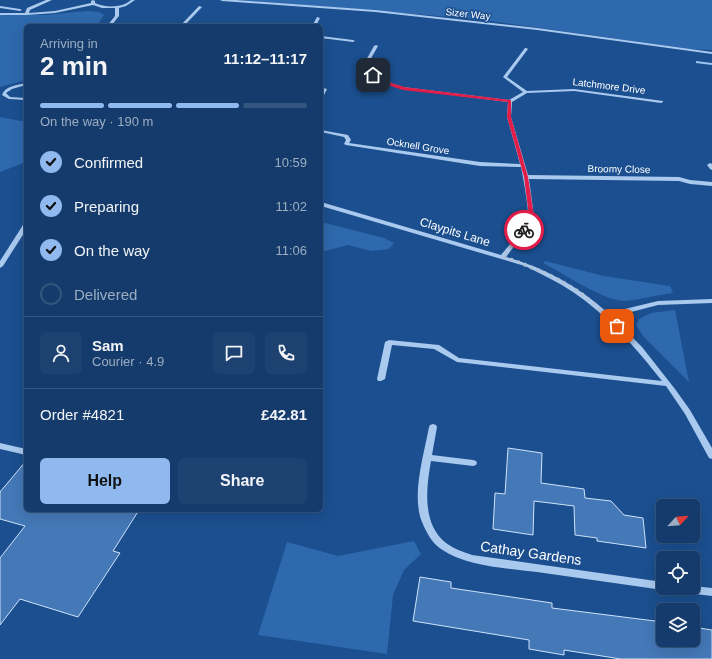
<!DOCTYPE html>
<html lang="en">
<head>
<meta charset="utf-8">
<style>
  body { margin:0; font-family:Arial,sans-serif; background:#1d4271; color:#f1f3f6; height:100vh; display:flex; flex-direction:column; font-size:15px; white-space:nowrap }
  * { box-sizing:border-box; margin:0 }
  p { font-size:13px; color:#9dadc1 }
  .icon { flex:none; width:22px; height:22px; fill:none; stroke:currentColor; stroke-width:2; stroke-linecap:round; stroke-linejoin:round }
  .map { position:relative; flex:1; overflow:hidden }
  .sheet { position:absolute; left:24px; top:24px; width:299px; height:488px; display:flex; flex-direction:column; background:#143b6b; border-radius:6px; box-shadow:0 4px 16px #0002,0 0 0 1px #33557e }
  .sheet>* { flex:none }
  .needle { width:26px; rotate:64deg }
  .fabs { position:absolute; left:656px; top:499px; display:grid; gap:8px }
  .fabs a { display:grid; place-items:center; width:44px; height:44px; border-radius:6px; background:#143b6b; box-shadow:0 4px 16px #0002,0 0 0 1px #33557e; font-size:20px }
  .pin { position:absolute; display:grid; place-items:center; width:34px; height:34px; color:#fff; margin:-17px; border-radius:8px; box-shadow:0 2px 6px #0006 }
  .courier { position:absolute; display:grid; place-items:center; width:40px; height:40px; margin:-20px; border:3px solid #e11d48; border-radius:50%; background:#fff; color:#222; box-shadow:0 1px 5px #0007 }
  .head em { font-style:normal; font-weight:800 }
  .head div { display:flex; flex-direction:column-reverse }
  .head { display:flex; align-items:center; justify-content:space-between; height:68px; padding:0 16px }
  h1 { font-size:26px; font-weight:800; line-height:30px }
  .bar { display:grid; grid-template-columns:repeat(4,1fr); gap:6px 4px; align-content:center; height:48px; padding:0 16px }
  .bar i { height:5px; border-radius:3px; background:#33557e }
  .bar .on { background:#90b9f0 }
  .bar p { grid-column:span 4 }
  .line { display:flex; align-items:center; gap:10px; padding:0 16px; border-top:1px solid #33557e }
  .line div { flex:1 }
  .round { display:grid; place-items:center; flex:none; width:42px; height:42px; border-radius:6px; background:#1d4271 }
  ol { padding:0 16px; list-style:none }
  li { display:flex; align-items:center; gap:12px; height:44px }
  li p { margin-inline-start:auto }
  li .icon { padding:4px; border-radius:50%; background:#90b9f0; color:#111; stroke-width:4 }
  li:last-child { color:#9dadc1 }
  li i { width:22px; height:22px; border:2px solid #33557e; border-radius:50% }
  .button { display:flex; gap:8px; margin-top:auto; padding:8px 16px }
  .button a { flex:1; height:46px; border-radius:6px; background:#90b9f0; color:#111; font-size:16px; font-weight:800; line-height:46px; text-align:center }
  .button a+a { background:#1d4271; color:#f1f3f6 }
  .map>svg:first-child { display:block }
  .green { fill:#2e69ad }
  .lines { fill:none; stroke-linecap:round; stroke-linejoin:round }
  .stream { fill:#9cc4f0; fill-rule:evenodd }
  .building { fill:#4478b7; stroke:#cfe3fa }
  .minor { fill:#a9c9ee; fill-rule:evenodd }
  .route { fill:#e11d48 }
  .done { stroke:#afc1d8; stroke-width:4; stroke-dasharray:0 7.2 }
  .labels { text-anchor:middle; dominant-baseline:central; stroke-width:3; stroke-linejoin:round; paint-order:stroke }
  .far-street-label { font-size:10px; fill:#fff; stroke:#1b4f8f }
  .street-label { font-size:12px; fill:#fff; stroke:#1b4f8f }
  .near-street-label { font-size:14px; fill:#fff; stroke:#1b4f8f }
</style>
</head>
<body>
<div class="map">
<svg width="712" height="659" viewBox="0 0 712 659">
  <rect width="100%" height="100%" fill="#1b4f8f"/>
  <path class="green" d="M 238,0 L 712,0 L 712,50 L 689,49 L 476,19 Z
    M 87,11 L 99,12 L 104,15 L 97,26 L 26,26 L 26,80 L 0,87 L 0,15 L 46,15 Z
    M 0,117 L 26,122 L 26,162 L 0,172 Z
    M 321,222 L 384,238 L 394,243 L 389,249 L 371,251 L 348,245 L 321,252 Z
    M 545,261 L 604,276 L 670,286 L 673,293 C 658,295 642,299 627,301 C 604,302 565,274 543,263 Z
    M 675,310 L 689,382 L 643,336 L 636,325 L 639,319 L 651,313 Z
    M 414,541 L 421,554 L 404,570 L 393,595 L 387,654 L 258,635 L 287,542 L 338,556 Z"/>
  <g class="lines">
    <path class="stream" d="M 696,61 L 712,63 L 712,65 L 696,63 Z"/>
  </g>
  <path class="building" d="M 508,448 L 542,453 L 541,483 L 584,489 L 585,498 L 611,501 L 624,515 L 643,518 L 646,548 L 597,541 L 597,538 L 575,535 L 574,506 L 534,501 L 533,535 L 493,529 L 495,493 L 505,494 Z
    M 26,461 L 26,510 L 139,510 L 113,551 L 120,553 L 78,617 L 20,599 L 0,625 L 0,558 L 25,526 L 0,519 L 0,492 Z
    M 420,577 L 451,582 L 451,588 L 552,603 L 552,608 L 663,622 L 663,640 L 693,640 L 693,627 L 712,630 L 712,659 L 621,659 L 564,650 L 564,655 L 529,649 L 529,640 L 413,621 Z"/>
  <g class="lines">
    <path class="minor" d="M 46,0 L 52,0 L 30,10 L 29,13 L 55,11 L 91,3 L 91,1 L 93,0 L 95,1 L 95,3 C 106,8 122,8 131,0 L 135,0 L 126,6 L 119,8 L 119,16 L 111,26 L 107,26 L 115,16 L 115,8 L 102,8 L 93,5 L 55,13 L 27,15 L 0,15 L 0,13 L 25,13 L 27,8 Z
      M 220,0 L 236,0 L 375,10 L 537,28 L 712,52 L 712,54 L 537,30 L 375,12 L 222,1 Z
      M 0,6 L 20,9 L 22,10 L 20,11 L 0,8 Z
      M 199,6 L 202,7 L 184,26 L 180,26 Z
      M 317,17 L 320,18 L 316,26 L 312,26 Z
      M 321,36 L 353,40 L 355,41 L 353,42 L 321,38 Z
      M 376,45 L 378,46 L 365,69 L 385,81 L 403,87 L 509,100 L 523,92 L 503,77 L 525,48 L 526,48 L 528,49 L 507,77 L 527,91 L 574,89 L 663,101 L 663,102 L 661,103 L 574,91 L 527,93 L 512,102 L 511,117 L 528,175 L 679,177 L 690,180 L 712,182 L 712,186 L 690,184 L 679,181 L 529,179 L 534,216 L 531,224 L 506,257 C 545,268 578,286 608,313 L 658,301 L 712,299 L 712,303 L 658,305 L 612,317 L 642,347 L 675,389 L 690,410 L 712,448 L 712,459 L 709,458 L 685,414 L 666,386 L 457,362 L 434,349 L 392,345 L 385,379 L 381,381 L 378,381 L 377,379 L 385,342 L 389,340 L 439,345 L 459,358 L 662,381 C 637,349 607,315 573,292 C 558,282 541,274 525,266 L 321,206 L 321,202 L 501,255 C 508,246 526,227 528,217 C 529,209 523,177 521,167 L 480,166 L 346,145 L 344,144 L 346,140 L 344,137 L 321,132 L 321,130 L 348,135 L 351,140 L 349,143 L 480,162 L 520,164 L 507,117 L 508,102 L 403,89 L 381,83 L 361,69 L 374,46 Z
      M 26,83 L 26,85 L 12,89 L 6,93 L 10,97 L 26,98 L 26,100 L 9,99 L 2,95 C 5,86 17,85 26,83 Z
      M 323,88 L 327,89 L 323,97 L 321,97 L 321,92 Z
      M 710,163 L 712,164 L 712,170 L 710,169 L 707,165 Z
      M 26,223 L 26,230 L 3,266 L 0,268 L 0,261 L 23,225 Z
      M 433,424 L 436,425 L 437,427 L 432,455 L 473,460 L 476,461 L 477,463 L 476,465 L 473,466 L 431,461 C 426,489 422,524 446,543 C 454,549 464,552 472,555 L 663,582 L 663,588 L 667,588 L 666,589 L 663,590 C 621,584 579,578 537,572 C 507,568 467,567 441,549 C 432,543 426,532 422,522 C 411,495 424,455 429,427 L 430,425 Z
      M 0,443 L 26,449 L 26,455 L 0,449 Z
      M 693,586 L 712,588 L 712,596 L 679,592 L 676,591 L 674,588 L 693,588 Z"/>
  </g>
  <path class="route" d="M 372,74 L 374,74 L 385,81 L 404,87 L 511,100 L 511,117 L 528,177 L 534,216 L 531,224 L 526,231 L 521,230 L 529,216 L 524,177 L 507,117 L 508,102 L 403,90 L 382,83 L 372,76 Z"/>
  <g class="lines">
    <path class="done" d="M 524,230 L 503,257 C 531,266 559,278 583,295 C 595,304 606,316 617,326"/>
  </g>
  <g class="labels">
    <g class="far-street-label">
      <text transform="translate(468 14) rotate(6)">Sizer Way</text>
      <text transform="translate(609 86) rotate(7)">Latchmore Drive</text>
      <text transform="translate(418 146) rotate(9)">Ocknell Grove</text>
      <text transform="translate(619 169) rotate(1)">Broomy Close</text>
    </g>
    <g class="street-label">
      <text transform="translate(455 232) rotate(17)">Claypits Lane</text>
    </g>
    <g class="near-street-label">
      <text transform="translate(531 553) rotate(8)">Cathay Gardens</text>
    </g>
  </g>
</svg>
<div class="fabs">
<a><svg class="needle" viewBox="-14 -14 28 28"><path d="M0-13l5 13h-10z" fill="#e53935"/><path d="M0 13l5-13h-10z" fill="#9dadc1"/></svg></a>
<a><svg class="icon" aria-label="locate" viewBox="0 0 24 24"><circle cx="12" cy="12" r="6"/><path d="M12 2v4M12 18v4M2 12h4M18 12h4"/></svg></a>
<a><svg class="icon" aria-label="layers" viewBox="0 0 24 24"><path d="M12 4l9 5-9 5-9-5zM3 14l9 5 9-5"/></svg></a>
</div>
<div class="pin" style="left:617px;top:326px;background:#ea580c"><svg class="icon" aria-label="bag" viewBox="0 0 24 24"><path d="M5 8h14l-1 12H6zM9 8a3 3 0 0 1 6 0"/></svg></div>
<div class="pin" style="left:373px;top:75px;background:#1f2937"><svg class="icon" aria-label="home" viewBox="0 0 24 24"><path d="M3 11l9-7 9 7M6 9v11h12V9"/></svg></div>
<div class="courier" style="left:524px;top:230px"><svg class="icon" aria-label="bike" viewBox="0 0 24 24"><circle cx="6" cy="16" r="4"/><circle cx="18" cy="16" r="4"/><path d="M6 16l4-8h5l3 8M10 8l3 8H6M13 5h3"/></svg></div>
<section class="sheet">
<div class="head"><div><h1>2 min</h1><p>Arriving in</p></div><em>11:12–11:17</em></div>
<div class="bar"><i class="on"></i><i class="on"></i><i class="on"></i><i></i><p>On the way · 190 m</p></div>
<ol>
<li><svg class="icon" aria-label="check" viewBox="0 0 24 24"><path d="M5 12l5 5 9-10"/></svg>Confirmed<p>10:59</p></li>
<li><svg class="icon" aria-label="check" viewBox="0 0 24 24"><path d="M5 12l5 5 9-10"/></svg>Preparing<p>11:02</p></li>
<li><svg class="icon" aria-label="check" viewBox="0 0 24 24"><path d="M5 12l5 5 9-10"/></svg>On the way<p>11:06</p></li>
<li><i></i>Delivered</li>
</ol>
<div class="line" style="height:72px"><a class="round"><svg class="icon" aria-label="person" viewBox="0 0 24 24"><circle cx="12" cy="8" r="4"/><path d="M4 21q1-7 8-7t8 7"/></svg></a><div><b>Sam</b><p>Courier · 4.9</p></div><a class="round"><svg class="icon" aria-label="chat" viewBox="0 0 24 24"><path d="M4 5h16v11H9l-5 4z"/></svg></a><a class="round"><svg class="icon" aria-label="phone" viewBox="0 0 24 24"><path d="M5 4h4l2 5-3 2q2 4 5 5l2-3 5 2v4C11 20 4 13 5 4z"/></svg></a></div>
<div class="line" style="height:52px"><div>Order #4821</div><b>£42.81</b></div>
<div class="button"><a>Help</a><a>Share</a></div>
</section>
</div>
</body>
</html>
